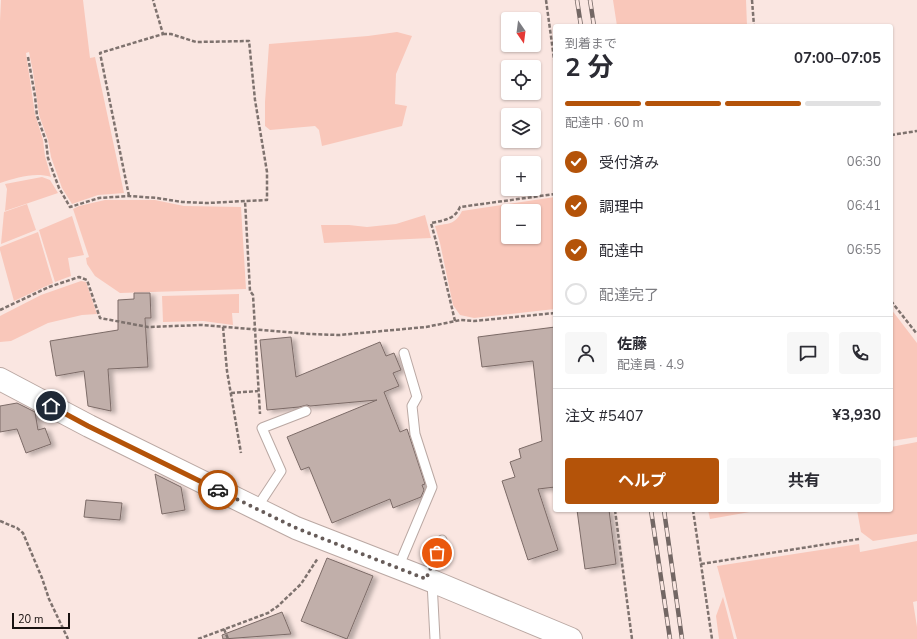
<!DOCTYPE html>
<html lang="ja">
<head>
<meta charset="utf-8">
<style>
  body { margin:0; font-family:"Nunito Sans","Noto Sans JP",sans-serif; background:#f7f7f7; color:#2b2b33; height:100vh; display:flex; flex-direction:column; font-size:15px; white-space:nowrap }
  * { box-sizing:border-box; margin:0 }
  p { font-size:13px; color:#7c7c81 }
  .icon { flex:none; width:22px; height:22px; fill:none; stroke:currentColor; stroke-width:2; stroke-linecap:round; stroke-linejoin:round }
  .map { position:relative; flex:1; overflow:hidden }
  .sheet { position:absolute; left:553px; top:24px; width:340px; height:488px; display:flex; flex-direction:column; background:#fff; border-radius:4px; box-shadow:0 1px 3px #0004 }
  .sheet>* { flex:none }
  .needle { width:26px; rotate:166deg }
  .tools { position:absolute; left:501px; top:12px; display:grid; gap:8px }
  .tools a { display:grid; place-items:center; width:40px; height:40px; border-radius:4px; background:#fff; box-shadow:0 1px 3px #0004; font-size:20px }
  .scale { position:absolute; left:12px; bottom:10px; width:58px; box-sizing:border-box; padding-left:4px; border:2px solid #181210; border-top:0; font-size:11px; line-height:14px; white-space:nowrap; color:#181210; -webkit-text-stroke:3px #fae6e1; paint-order:stroke }
  .pin { position:absolute; display:grid; place-items:center; width:34px; height:34px; color:#fff; margin:-17px; border:2px solid #fff; border-radius:50%; box-shadow:0 1px 4px #0007 }
  .courier { position:absolute; display:grid; place-items:center; width:40px; height:40px; margin:-20px; border:3px solid #b45309; border-radius:50%; background:#fff; color:#222; box-shadow:0 1px 5px #0007 }
  .summary em { font-style:normal; font-weight:700 }
  .summary div { display:flex; flex-direction:column-reverse }
  .summary { display:flex; align-items:center; justify-content:space-between; height:68px; padding:0 12px }
  h1 { font-size:26px; font-weight:700; line-height:30px }
  .bar { display:grid; grid-template-columns:repeat(4,1fr); gap:6px 4px; align-content:center; height:48px; padding:0 12px }
  .bar i { height:5px; border-radius:3px; background:#e1e1e2 }
  .bar .on { background:#b45309 }
  .bar p { grid-column:span 4 }
  .line { display:flex; align-items:center; gap:10px; padding:0 12px; border-top:1px solid #e1e1e2 }
  .line div { flex:1 }
  .round { display:grid; place-items:center; flex:none; width:42px; height:42px; border-radius:4px; background:#f7f7f7 }
  ol { padding:0 12px; list-style:none }
  li { display:flex; align-items:center; gap:12px; height:44px }
  li p { margin-inline-start:auto }
  li .icon { padding:4px; border-radius:50%; background:#b45309; color:#fff; stroke-width:4 }
  li:last-child { color:#7c7c81 }
  li i { width:22px; height:22px; border:2px solid #e1e1e2; border-radius:50% }
  .primary-button { display:flex; gap:8px; margin-top:auto; padding:8px 12px }
  .primary-button a { flex:1; height:46px; border-radius:4px; background:#b45309; color:#fff; font-size:16px; font-weight:700; line-height:46px; text-align:center }
  .primary-button a+a { background:#f7f7f7; color:#2b2b33 }
  .map>svg:first-child { display:block }
  .green { fill:#f9c7ba; fill-rule:evenodd }
  .building { fill:#c1afaa; stroke:#7c6b67; filter:url(#shadow) }
  .lines { fill:none; stroke-linecap:round; stroke-linejoin:round }
  .lane-casing { stroke:#baa8a3; stroke-width:11 }
  .secondary-casing { stroke:#baa8a3; stroke-width:24 }
  .path { stroke:#7e726e; stroke-width:2.5; stroke-dasharray:4 2; stroke-linecap:butt }
  .lane { stroke:#fff; stroke-width:9 }
  .secondary { stroke:#fff; stroke-width:22 }
  .rail-casing { stroke:#736764; stroke-width:4.5 }
  .rail { stroke:#fae6e1; stroke-width:3; stroke-dasharray:9; stroke-linecap:butt }
  .done { stroke:#675c59; stroke-width:4; stroke-dasharray:0 7.2 }
  .route { stroke:#b45309; stroke-width:5 }
</style>
</head>
<body>
<div class="map">
<svg width="917" height="639" viewBox="0 0 917 639">
  <defs>
    <filter id="shadow"><feDropShadow dx="4.5" dy="2.5" stdDeviation="2" flood-color="#0004"/></filter>
  </defs>
  <rect width="100%" height="100%" fill="#fae6e1"/>
  <path class="green" d="M 1,0 L 83,0 L 90,58 L 95,57 L 124,193 L 98,195 L 72,204 L 62,188 L 51,157 L 48,140 L 39,115 L 33,72 L 29,52 L 26,53 L 35,114 L 43,140 L 45,156 L 51,177 C 34,172 17,178 0,183 L 0,21 Z
    M 613,0 L 746,0 L 747,26 L 617,26 Z
    M 397,32 L 412,36 L 396,74 L 395,104 L 407,106 L 402,126 L 322,146 L 319,130 L 315,126 L 270,130 L 265,126 L 265,102 L 269,44 L 368,36 Z
    M 42,177 L 50,180 L 58,193 L 5,211 L 7,189 L 5,184 Z
    M 555,197 L 555,309 L 474,318 L 460,315 L 453,305 L 440,243 L 435,226 C 449,223 455,225 462,211 ZM 508,211 L 534,211 L 534,237 L 508,237 Z
    M 105,200 L 155,200 L 184,206 L 241,207 L 246,289 L 120,293 L 95,276 L 87,264 L 86,258 L 89,257 L 73,209 L 79,206 Z
    M 27,204 L 36,230 L 1,244 L 4,212 Z
    M 425,215 L 431,238 L 324,243 L 321,225 L 349,225 L 367,227 L 396,224 Z
    M 72,216 L 84,255 L 68,258 L 71,276 L 55,282 L 39,230 Z
    M 38,232 L 53,283 L 14,301 L 0,250 L 0,247 Z
    M 81,281 L 86,282 L 97,314 L 82,315 L 48,323 L 11,341 L 0,342 L 0,316 L 41,295 Z
    M 239,294 L 239,313 L 232,313 L 233,325 L 203,321 L 163,322 L 162,296 Z
    M 891,309 L 917,343 L 917,437 L 891,441 Z
    M 917,442 L 917,534 L 873,541 L 861,532 L 857,510 L 891,510 L 891,447 Z
    M 708,510 L 761,510 L 710,519 Z
    M 917,541 L 917,601 L 913,602 L 917,627 L 917,639 L 737,639 L 717,566 L 859,544 L 860,552 Z
    M 723,597 L 734,639 L 719,639 L 716,616 Z"/>
  <path class="building" d="M 134,293 L 150,293 L 151,318 L 145,318 L 148,367 L 108,369 L 111,411 L 88,406 L 84,371 L 56,376 L 50,341 L 118,330 L 118,300 L 134,299 Z
    M 555,327 L 555,487 L 538,489 L 558,550 L 528,560 L 502,481 L 515,477 L 510,462 L 521,458 L 519,449 L 542,441 L 533,361 L 482,367 L 478,337 Z
    M 291,337 L 296,377 L 380,342 L 386,356 L 394,353 L 401,370 L 393,373 L 399,386 L 384,392 L 400,432 L 407,429 L 409,435 L 425,484 L 422,485 L 424,490 L 421,497 L 393,508 L 390,499 L 332,523 L 309,467 L 301,470 L 287,437 L 377,400 L 310,406 L 307,405 L 299,407 L 267,410 L 260,340 Z
    M 17,403 L 35,412 L 38,430 L 45,428 L 51,444 L 26,453 L 17,429 L 0,432 L 0,406 Z
    M 155,474 L 181,487 L 185,510 L 162,514 Z
    M 86,500 L 122,503 L 120,520 L 84,517 Z
    M 577,510 L 609,510 L 616,564 L 585,569 Z
    M 327,558 L 373,576 L 347,639 L 301,621 Z
    M 282,612 L 291,634 L 223,639 L 222,635 Z"/>
  <g class="lines">
    <g class="lane-casing">
      <path id="lane" d="M 256,509 L 281,471 L 262,428 L 306,411
        M 398,568 L 432,487 L 415,434 L 412,406 L 417,397 L 404,353
        M 427,579 L 442,540
        M 432,582 L 435,639"/>
    </g>
    <g class="secondary-casing">
      <path id="secondary" d="M 0,379 L 89,426 L 296,528 L 432,581 L 571,639"/>
    </g>
    <path class="path" d="M 546,0 L 555,66
      M 752,0 L 754,26
      M 163,34 L 171,34 L 196,42 L 249,41 L 255,100 L 267,172 L 267,200 L 245,201
      M 28,57 L 35,96 L 37,116 L 46,141 L 48,158 L 59,188 L 70,207 L 99,198 L 129,196 L 157,198 L 182,202 L 208,203 L 245,201 L 250,291 L 253,295 L 260,414
      M 891,135 L 917,131
      M 129,196 L 100,53 L 163,34 L 153,0
      M 891,301 L 917,334
      M 0,310 L 49,287 L 79,277 L 87,280 L 100,318 L 148,327 L 202,325 L 309,334 L 339,335 L 426,327 L 461,320 L 474,321 L 555,313
      M 455,321 L 437,245 L 431,223 C 444,220 454,220 460,207 L 555,194
      M 223,327 L 227,371 L 241,453
      M 231,393 L 258,391
      M 615,510 L 632,639
      M 693,510 L 712,639
      M 0,521 L 17,528 L 23,533 L 42,578 L 49,599 L 68,639
      M 701,564 L 859,539
      M 224,629 L 228,639
      M 198,639 L 268,613 L 278,606 L 301,584 L 318,558"/>
    <use href="#lane" class="lane"/>
    <use href="#secondary" class="secondary"/>
    <g class="rail-casing">
      <path id="rail" d="M 577,0 L 581,26
        M 590,0 L 594,26
        M 651,510 L 670,639
        M 664,510 L 682,639"/>
    </g>
    <use href="#rail" class="rail"/>
  </g>
  <g class="lines">
    <path class="done" d="M 218,490 L 296,528 L 426,579 L 437,553"/>
    <path class="route" d="M 51,406 L 88,426 L 218,490"/>
  </g>
</svg>
<div class="tools">
<a><svg class="needle" viewBox="-14 -14 28 28"><path d="M0-13l5 13h-10z" fill="#e53935"/><path d="M0 13l5-13h-10z" fill="#7c7c81"/></svg></a>
<a><svg class="icon" aria-label="locate" viewBox="0 0 24 24"><circle cx="12" cy="12" r="6"/><path d="M12 2v4M12 18v4M2 12h4M18 12h4"/></svg></a>
<a><svg class="icon" aria-label="layers" viewBox="0 0 24 24"><path d="M12 4l9 5-9 5-9-5zM3 14l9 5 9-5"/></svg></a>
<a>+</a>
<a>−</a>
</div>
<div class="scale">20 m</div>
<div class="pin" style="left:437px;top:553px;background:#ea580c"><svg class="icon" aria-label="bag" viewBox="0 0 24 24"><path d="M5 8h14l-1 12H6zM9 8a3 3 0 0 1 6 0"/></svg></div>
<div class="pin" style="left:51px;top:406px;background:#1f2937"><svg class="icon" aria-label="home" viewBox="0 0 24 24"><path d="M3 11l9-7 9 7M6 9v11h12V9"/></svg></div>
<div class="courier" style="left:218px;top:490px"><svg class="icon" aria-label="car" viewBox="0 0 24 24"><path d="M5 17H2v-5l4-1 3-4h7l3 4 3 1v5h-3M9 17h6M6 11h13"/><circle cx="7" cy="17" r="2"/><circle cx="17" cy="17" r="2"/></svg></div>
<section class="sheet">
<div class="summary"><div><h1>2 分</h1><p>到着まで</p></div><em>07:00–07:05</em></div>
<div class="bar"><i class="on"></i><i class="on"></i><i class="on"></i><i></i><p>配達中 · 60 m</p></div>
<ol>
<li><svg class="icon" aria-label="check" viewBox="0 0 24 24"><path d="M5 12l5 5 9-10"/></svg>受付済み<p>06:30</p></li>
<li><svg class="icon" aria-label="check" viewBox="0 0 24 24"><path d="M5 12l5 5 9-10"/></svg>調理中<p>06:41</p></li>
<li><svg class="icon" aria-label="check" viewBox="0 0 24 24"><path d="M5 12l5 5 9-10"/></svg>配達中<p>06:55</p></li>
<li><i></i>配達完了</li>
</ol>
<div class="line" style="height:72px"><a class="round"><svg class="icon" aria-label="person" viewBox="0 0 24 24"><circle cx="12" cy="8" r="4"/><path d="M4 21q1-7 8-7t8 7"/></svg></a><div><b>佐藤</b><p>配達員 · 4.9</p></div><a class="round"><svg class="icon" aria-label="chat" viewBox="0 0 24 24"><path d="M4 5h16v11H9l-5 4z"/></svg></a><a class="round"><svg class="icon" aria-label="phone" viewBox="0 0 24 24"><path d="M5 4h4l2 5-3 2q2 4 5 5l2-3 5 2v4C11 20 4 13 5 4z"/></svg></a></div>
<div class="line" style="height:52px"><div>注文 #5407</div><b>¥3,930</b></div>
<div class="primary-button"><a>ヘルプ</a><a>共有</a></div>
</section>
</div>
</body>
</html>
